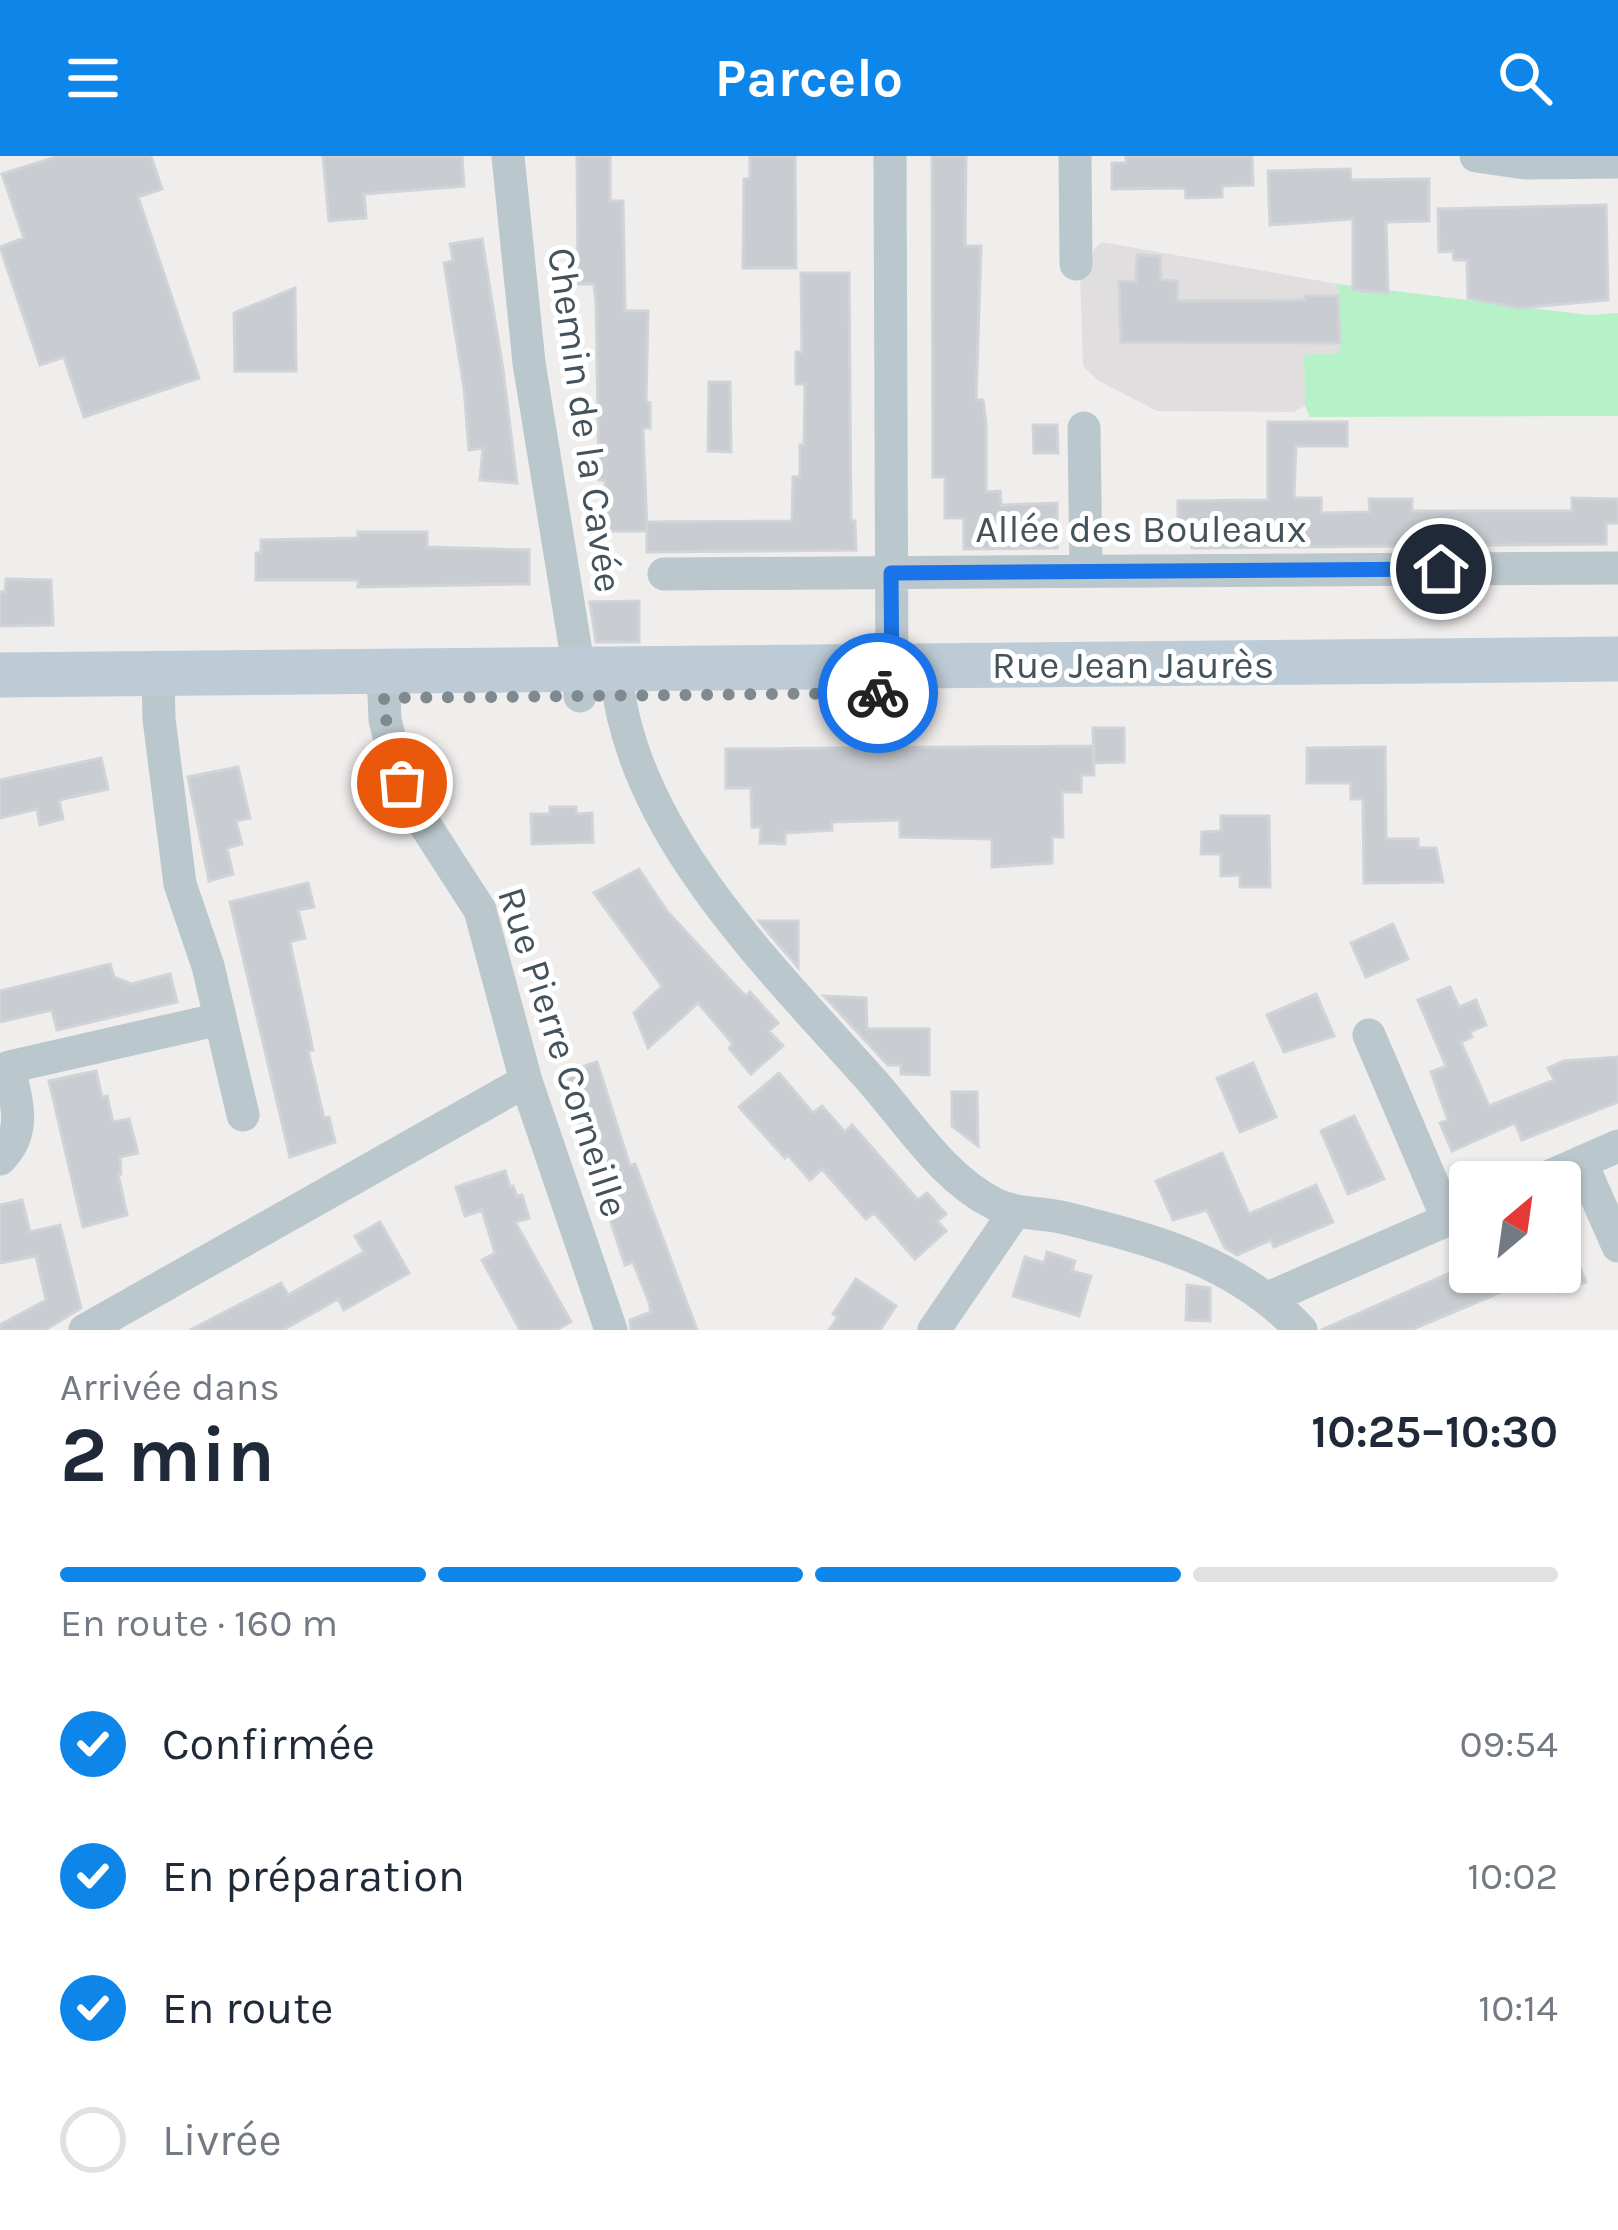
<!DOCTYPE html>
<html lang="fr">
<head>
<meta charset="utf-8">
<style>
  body { margin:0; font-family:Karla,sans-serif; background:#f6f6f7; color:#1f2937; height:100vh; display:flex; flex-direction:column; font-size:45px; white-space:nowrap }
  * { box-sizing:border-box; margin:0 }
  p { font-size:39px; color:#747a83 }
  .icon { flex:none; width:66px; height:66px; fill:none; stroke:currentColor; stroke-width:2; stroke-linecap:round; stroke-linejoin:round }
  .map { position:relative; height:1174px; overflow:hidden }
  .details { display:flex; flex-direction:column; background:#fff; flex:1 }
  .details>* { flex:none }
  .needle { width:78px; rotate:29deg }
  .fabs { position:absolute; left:1449px; top:1005px; display:grid; gap:24px }
  .fabs a { display:grid; place-items:center; width:132px; height:132px; border-radius:12px; background:#fff; box-shadow:0 3px 9px #0004; font-size:60px }
  .pin { position:absolute; display:grid; place-items:center; width:102px; height:102px; color:#fff; margin:-51px; border:6px solid #fff; border-radius:50%; box-shadow:0 3px 12px #0007 }
  .courier { position:absolute; display:grid; place-items:center; width:120px; height:120px; margin:-60px; border:9px solid #1a73e8; border-radius:50%; background:#fff; color:#222; box-shadow:0 3px 15px #0007 }
  .summary em { font-style:normal; font-weight:700 }
  .summary div { display:flex; flex-direction:column-reverse }
  .summary { display:flex; align-items:center; justify-content:space-between; height:204px; padding:0 60px }
  h1 { font-size:78px; font-weight:700; line-height:90px }
  .bar { display:grid; grid-template-columns:repeat(4,1fr); gap:18px 12px; align-content:center; height:144px; padding:0 60px }
  .bar i { height:15px; border-radius:9px; background:#e0e1e3 }
  .bar .active { background:#0e86e9 }
  .bar p { grid-column:span 4 }
  ol { padding:0 60px; list-style:none }
  li { display:flex; align-items:center; gap:36px; height:132px }
  li p { margin-inline-start:auto }
  li .icon { padding:12px; border-radius:50%; background:#0e86e9; color:#fff; stroke-width:4 }
  li:last-child { color:#747a83 }
  li i { width:66px; height:66px; border:6px solid #e0e1e3; border-radius:50% }
  header { display:flex; justify-content:space-between; align-items:center; height:156px; padding:0 60px; background:#0e86e9; color:#fff; font-size:54px; font-weight:700 }
  .map>svg:first-child { display:block }
  .education { fill:#e1dedf }
  .green { fill:#b7f1c7 }
  .building { fill:#c9cdd2; stroke:#d0d4d9; stroke-width:3 }
  .lines { fill:none; stroke-linecap:round; stroke-linejoin:round }
  .street { stroke:#bac7cd; stroke-width:33 }
  .secondary { stroke:#bccbd6; stroke-width:45 }
  .done { stroke:#80898e; stroke-width:12; stroke-dasharray:0 21.6 }
  .route { stroke:#1a73e8; stroke-width:15 }
  .labels { text-anchor:middle; dominant-baseline:central; stroke-width:10; stroke-linejoin:round; paint-order:stroke }
  .street-label { font-size:39px; fill:#44535b; stroke:#fff }
</style>
</head>
<body>
<header><svg class="icon" aria-label="menu" viewBox="0 0 24 24"><path d="M4 6h16M4 12h16M4 18h16"/></svg>Parcelo<svg class="icon" aria-label="search" viewBox="0 0 24 24"><circle cx="10" cy="10" r="6"/><path d="M15 15l6 6"/></svg></header>
<div class="map">
<svg width="1618" height="1174" viewBox="0 0 1618 1174">
  <rect width="100%" height="100%" fill="#f0eded"/>
  <path class="education" d="M 1102,86 L 1338,128 L 1340,197 L 1304,200 L 1305,250 L 1293,256 L 1157,255 L 1099,225 L 1083,210 L 1080,116 L 1090,114 L 1094,93 Z"/>
  <path class="green" d="M 1338,128 L 1589,159 L 1618,157 L 1618,260 L 1310,261 L 1305,250 L 1304,199 L 1340,197 Z"/>
  <path class="building" d="M 59,0 L 151,0 L 162,33 L 138,41 L 199,222 L 84,261 L 64,201 L 40,209 L 0,91 L 24,82 L 2,18 Z
    M 323,0 L 462,0 L 464,30 L 364,38 L 366,62 L 329,65 Z
    M 577,0 L 610,0 L 610,45 L 623,45 L 625,155 L 648,155 L 646,246 L 650,247 L 650,272 L 643,272 L 647,375 L 607,375 L 605,324 L 599,324 L 596,146 L 594,128 L 578,128 Z
    M 750,0 L 795,0 L 796,112 L 743,112 L 744,23 L 750,23 Z
    M 932,0 L 966,0 L 965,90 L 981,90 L 976,244 L 983,244 L 986,269 L 986,336 L 1000,335 L 1001,349 L 1057,347 L 1057,392 L 964,393 L 964,362 L 945,362 L 945,321 L 933,321 Z
    M 1126,0 L 1252,0 L 1253,29 L 1222,30 L 1222,41 L 1186,42 L 1185,32 L 1112,33 L 1112,7 L 1126,7 Z
    M 1350,13 L 1351,24 L 1429,23 L 1429,65 L 1386,66 L 1388,137 L 1353,134 L 1353,63 L 1270,69 L 1268,15 Z
    M 1606,49 L 1608,144 L 1518,152 L 1468,142 L 1467,104 L 1454,104 L 1453,95 L 1439,96 L 1438,53 Z
    M 482,83 L 503,214 L 517,327 L 480,324 L 483,292 L 469,294 L 464,232 L 444,107 L 453,105 L 450,88 Z
    M 1137,99 L 1160,100 L 1161,124 L 1177,125 L 1177,145 L 1305,144 L 1305,140 L 1338,140 L 1340,187 L 1121,186 L 1119,125 L 1136,126 Z
    M 801,117 L 849,117 L 851,365 L 855,365 L 856,394 L 647,396 L 647,366 L 792,365 L 793,321 L 800,321 L 800,289 L 804,289 L 805,228 L 796,228 L 796,196 L 802,196 Z
    M 295,132 L 296,215 L 235,215 L 234,157 Z
    M 709,226 L 730,226 L 731,296 L 708,295 Z
    M 1268,266 L 1347,266 L 1347,290 L 1296,290 L 1294,338 L 1296,342 L 1321,342 L 1321,357 L 1370,356 L 1369,343 L 1412,343 L 1412,355 L 1572,355 L 1572,342 L 1618,343 L 1618,367 L 1606,367 L 1606,388 L 1192,392 L 1192,368 L 1178,368 L 1178,345 L 1268,344 Z
    M 1033,269 L 1057,269 L 1058,297 L 1034,297 Z
    M 358,376 L 427,376 L 427,391 L 529,394 L 529,428 L 358,431 L 358,424 L 256,424 L 256,397 L 261,397 L 261,384 L 358,382 Z
    M 6,423 L 51,424 L 53,469 L 0,470 L 0,436 L 5,436 Z
    M 639,445 L 639,486 L 596,486 L 590,446 Z
    M 1093,572 L 1124,572 L 1124,606 L 1094,607 Z
    M 1093,590 L 1094,619 L 1081,619 L 1081,636 L 1062,636 L 1063,681 L 1052,681 L 1052,707 L 992,711 L 992,683 L 900,681 L 900,664 L 832,666 L 832,674 L 785,677 L 785,688 L 760,687 L 761,671 L 752,671 L 751,632 L 726,632 L 726,593 Z
    M 1385,591 L 1386,683 L 1418,683 L 1418,692 L 1436,692 L 1443,726 L 1364,727 L 1363,643 L 1351,643 L 1351,627 L 1307,627 L 1307,592 Z
    M 101,602 L 108,633 L 59,644 L 63,663 L 40,669 L 37,653 L 0,662 L 0,624 Z
    M 238,611 L 250,662 L 236,665 L 242,688 L 227,692 L 233,718 L 209,725 L 188,621 Z
    M 550,651 L 576,651 L 576,658 L 592,657 L 593,686 L 532,688 L 531,658 L 550,658 Z
    M 1221,660 L 1269,660 L 1270,731 L 1240,731 L 1240,719 L 1221,720 L 1221,698 L 1201,698 L 1202,676 L 1221,675 Z
    M 639,713 L 667,755 L 735,829 L 746,840 L 750,836 L 778,867 L 769,875 L 783,890 L 751,918 L 729,892 L 733,888 L 698,847 L 648,892 L 634,857 L 662,830 L 594,737 Z
    M 308,727 L 314,751 L 298,754 L 305,782 L 290,786 L 313,894 L 308,895 L 324,962 L 329,961 L 335,986 L 290,1001 L 230,746 Z
    M 759,765 L 798,765 L 798,811 L 766,774 Z
    M 1393,768 L 1408,803 L 1366,821 L 1351,787 Z
    M 110,808 L 114,821 L 131,828 L 170,818 L 177,846 L 57,874 L 52,854 L 0,866 L 0,835 Z
    M 1450,831 L 1459,851 L 1476,844 L 1486,869 L 1470,876 L 1472,881 L 1461,886 L 1489,950 L 1554,924 L 1548,912 L 1564,905 L 1618,901 L 1618,946 L 1522,984 L 1515,967 L 1452,995 L 1440,967 L 1448,964 L 1431,916 L 1446,910 L 1418,844 Z
    M 1316,838 L 1334,880 L 1284,896 L 1267,859 Z
    M 824,840 L 866,842 L 867,873 L 929,873 L 929,919 L 901,918 L 901,909 L 888,909 Z
    M 597,906 L 630,1010 L 635,1008 L 697,1174 L 631,1174 L 630,1164 L 651,1156 L 649,1146 L 633,1106 L 625,1109 L 566,930 L 570,928 L 566,916 Z
    M 1253,907 L 1276,961 L 1240,976 L 1217,922 Z
    M 96,915 L 102,941 L 107,940 L 113,966 L 129,963 L 138,997 L 120,1001 L 121,1018 L 118,1018 L 127,1059 L 83,1071 L 49,925 Z
    M 779,917 L 813,957 L 822,950 L 845,976 L 852,969 L 918,1044 L 927,1037 L 946,1058 L 937,1065 L 946,1075 L 915,1103 L 874,1057 L 866,1063 L 822,1013 L 810,1024 L 788,999 L 785,1002 L 739,951 Z
    M 952,936 L 977,936 L 978,990 L 952,970 Z
    M 1354,960 L 1384,1023 L 1348,1038 L 1321,975 Z
    M 1222,997 L 1249,1058 L 1316,1029 L 1333,1066 L 1274,1091 L 1271,1084 L 1237,1099 L 1225,1092 L 1207,1054 L 1173,1064 L 1156,1025 Z
    M 505,1015 L 510,1031 L 513,1030 L 517,1040 L 522,1039 L 529,1062 L 515,1066 L 571,1166 L 556,1174 L 520,1174 L 482,1104 L 495,1097 L 482,1054 L 465,1060 L 456,1031 Z
    M 22,1044 L 30,1076 L 60,1069 L 81,1152 L 45,1174 L 0,1174 L 0,1169 L 46,1144 L 36,1100 L 0,1107 L 0,1049 Z
    M 1560,1065 L 1586,1126 L 1560,1136 Z
    M 380,1066 L 409,1117 L 344,1154 L 338,1143 L 283,1174 L 190,1174 L 281,1127 L 288,1139 L 364,1096 L 355,1080 Z
    M 1047,1096 L 1075,1105 L 1072,1115 L 1091,1120 L 1079,1160 L 1013,1140 L 1025,1101 L 1044,1107 Z
    M 1470,1108 L 1470,1116 L 1549,1116 L 1411,1174 L 1321,1174 Z
    M 856,1123 L 896,1150 L 880,1174 L 829,1174 L 838,1161 L 833,1158 Z
    M 1187,1129 L 1210,1132 L 1210,1165 L 1186,1164 Z"/>
  <g class="lines">
    <path class="street" d="M 508,0 L 529,207 L 579,514 L 580,540
      M 890,0 L 892,537
      M 1075,0 L 1076,108
      M 1476,0 L 1525,7 L 1618,6
      M 1084,272 L 1086,415
      M 664,418 L 1618,412
      M 616,514 C 628,674 771,811 872,925 C 909,967 944,1023 995,1048 C 1018,1059 1041,1056 1065,1062 C 1154,1084 1236,1105 1301,1174
      M 383,515 L 385,564 L 397,612 L 416,655 L 480,754 L 526,925 L 611,1174
      M 158,518 L 159,563 L 180,728 L 208,810 L 243,959
      M 1369,879 L 1448,1064
      M 0,1003 C 28,975 16,945 9,911 L 220,863
      M 1581,1006 L 1618,1090
      M 1536,1026 L 1618,990
      M 1268,1142 L 1470,1054
      M 85,1174 L 526,925
      M 934,1174 L 1014,1057"/>
    <path class="secondary" d="M 0,519 L 1618,503"/>
  </g>
  <g class="lines">
    <path class="done" d="M 402,627 L 388,581 L 384,542 L 878,537"/>
    <path class="route" d="M 878,537 L 892,537 L 891,417 L 1441,413"/>
  </g>
  <g class="labels">
    <g class="street-label">
      <text transform="translate(585 264) rotate(82)">Chemin de la Cavée</text>
      <text x="1141" y="373">Allée des Bouleaux</text>
      <text x="1133" y="509">Rue Jean Jaurès</text>
      <text transform="translate(563 896) rotate(72)">Rue Pierre Corneille</text>
    </g>
  </g>
</svg>
<div class="fabs">
<a><svg class="needle" viewBox="-14 -14 28 28"><path d="M0-13l5 13h-10z" fill="#e53935"/><path d="M0 13l5-13h-10z" fill="#747a83"/></svg></a>
</div>
<div class="pin" style="left:402px;top:627px;background:#ea580c"><svg class="icon" aria-label="bag" viewBox="0 0 24 24"><path d="M5 8h14l-1 12H6zM9 8a3 3 0 0 1 6 0"/></svg></div>
<div class="pin" style="left:1441px;top:413px;background:#1f2937"><svg class="icon" aria-label="home" viewBox="0 0 24 24"><path d="M3 11l9-7 9 7M6 9v11h12V9"/></svg></div>
<div class="courier" style="left:878px;top:537px"><svg class="icon" aria-label="bike" viewBox="0 0 24 24"><circle cx="6" cy="16" r="4"/><circle cx="18" cy="16" r="4"/><path d="M6 16l4-8h5l3 8M10 8l3 8H6M13 5h3"/></svg></div>
</div>
<section class="details">
<div class="summary"><div><h1>2 min</h1><p>Arrivée dans</p></div><em>10:25–10:30</em></div>
<div class="bar"><i class="active"></i><i class="active"></i><i class="active"></i><i></i><p>En route · 160 m</p></div>
<ol>
<li><svg class="icon" aria-label="check" viewBox="0 0 24 24"><path d="M5 12l5 5 9-10"/></svg>Confirmée<p>09:54</p></li>
<li><svg class="icon" aria-label="check" viewBox="0 0 24 24"><path d="M5 12l5 5 9-10"/></svg>En préparation<p>10:02</p></li>
<li><svg class="icon" aria-label="check" viewBox="0 0 24 24"><path d="M5 12l5 5 9-10"/></svg>En route<p>10:14</p></li>
<li><i></i>Livrée</li>
</ol>
</section>
</body>
</html>
